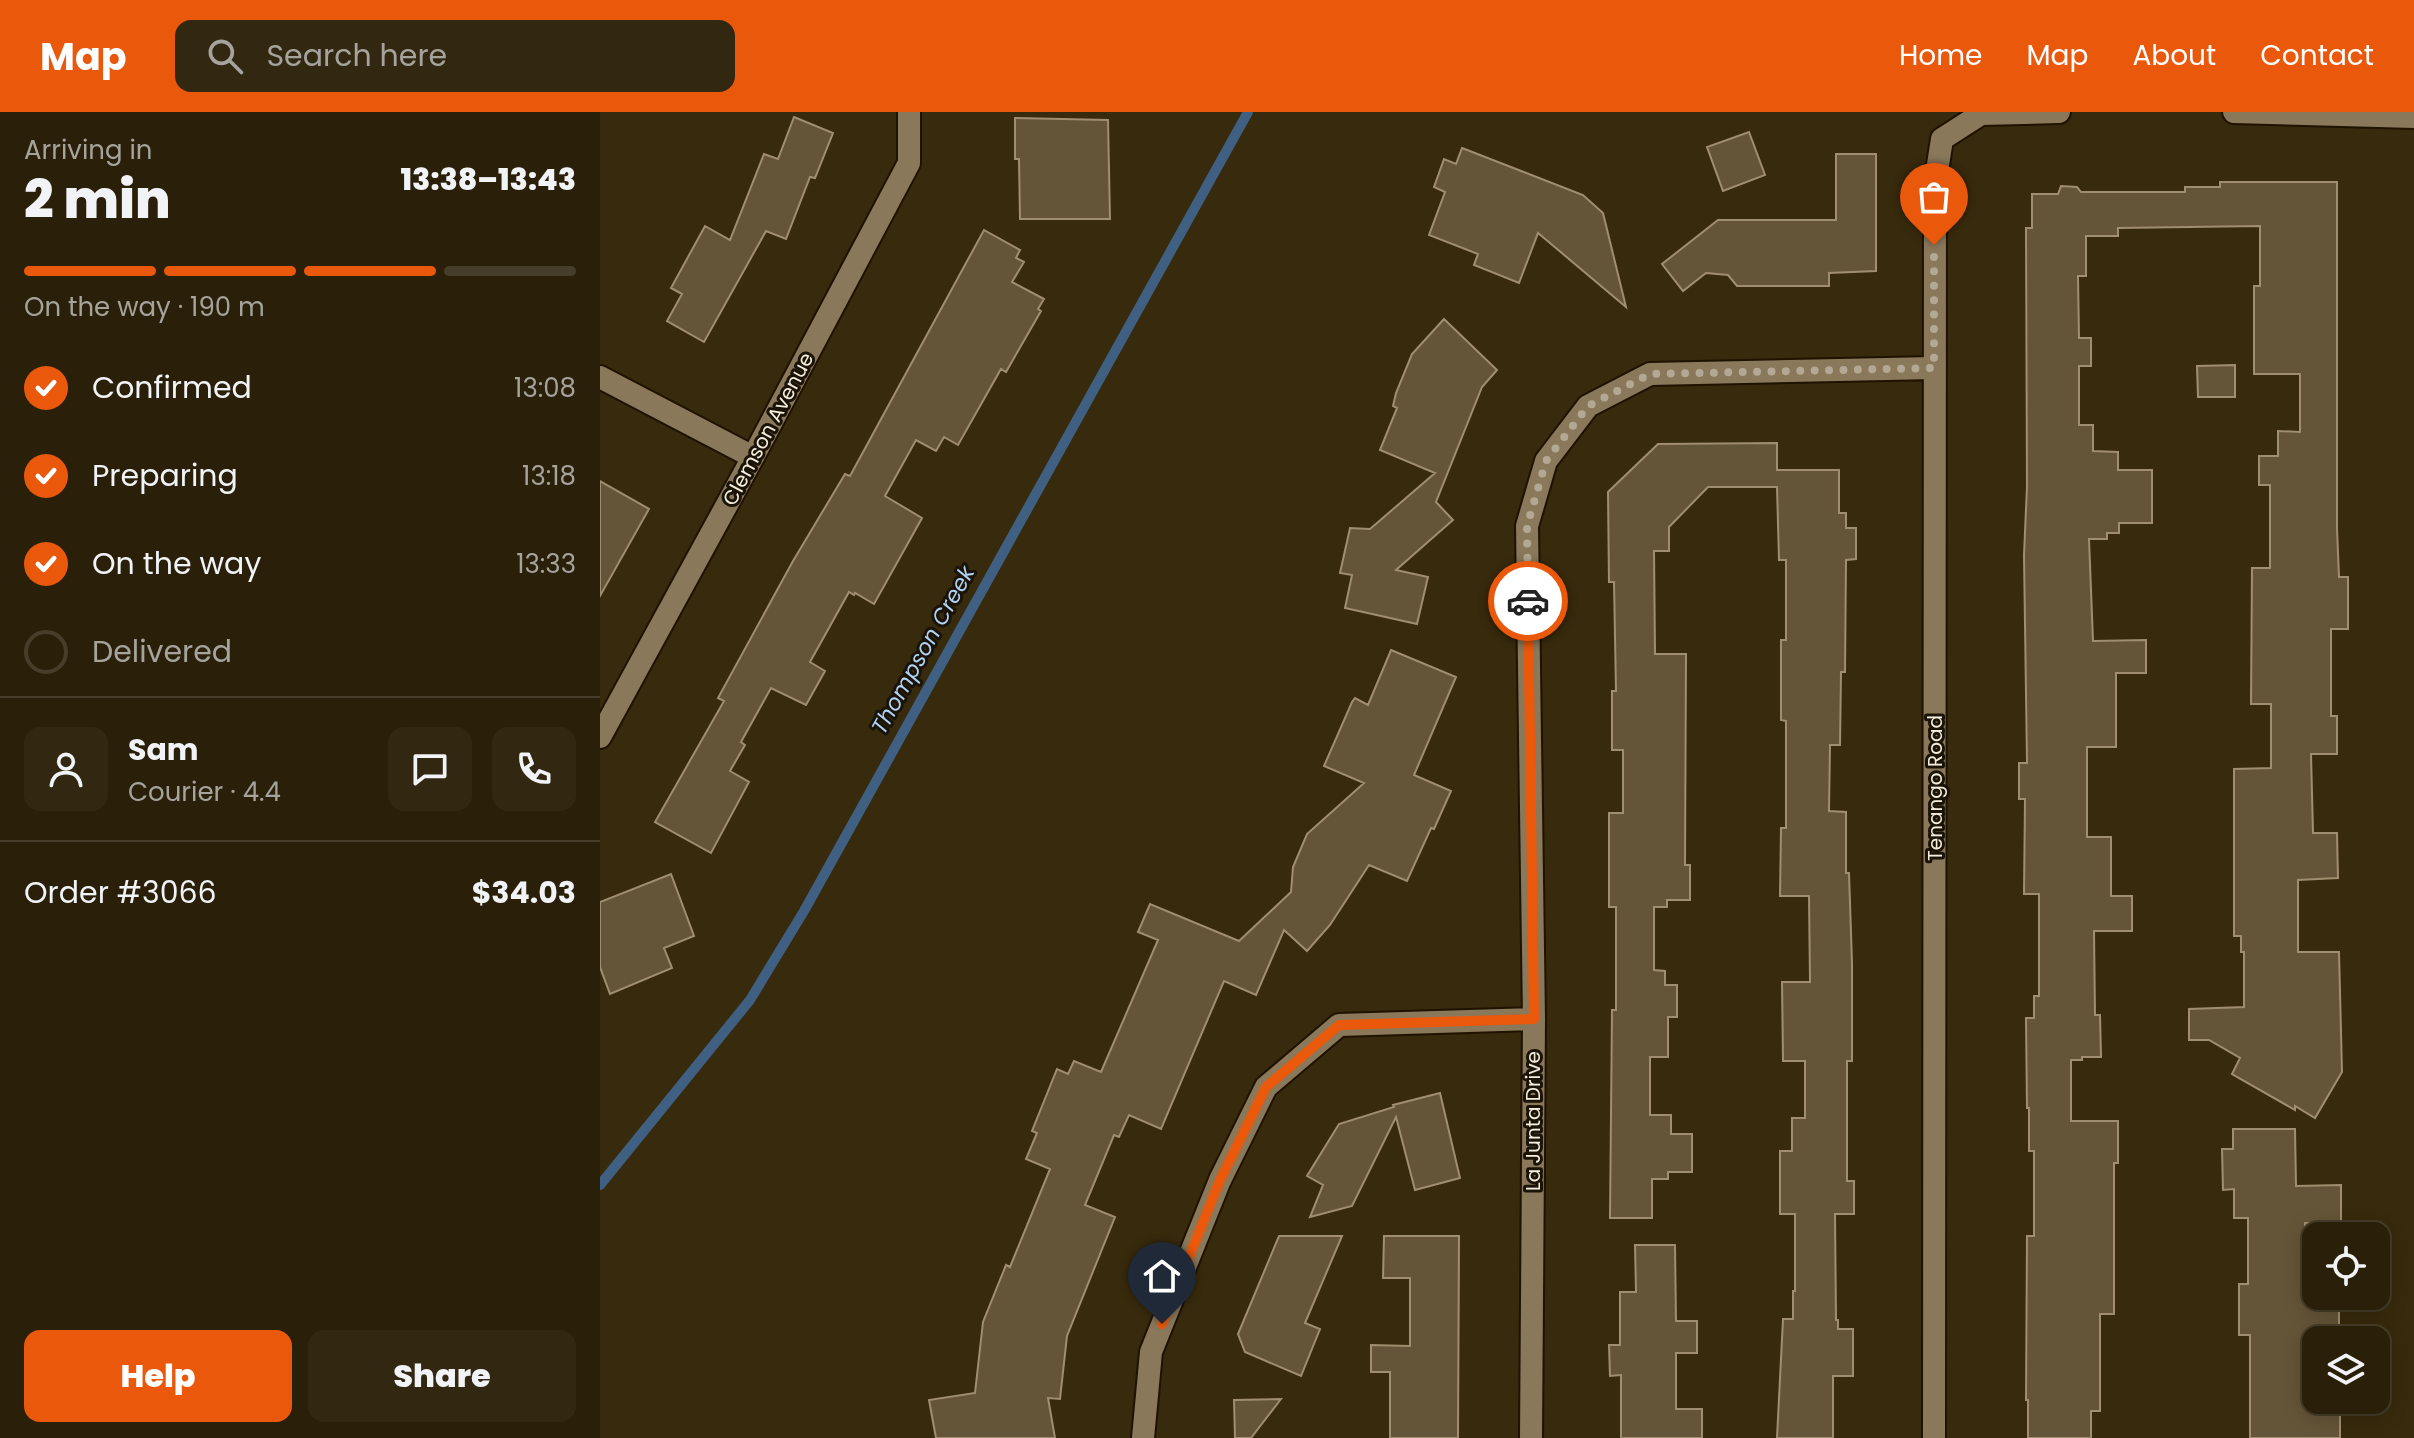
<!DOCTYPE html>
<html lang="en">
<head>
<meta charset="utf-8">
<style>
  body { margin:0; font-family:Poppins,sans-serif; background:#322812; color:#f1f3f6; height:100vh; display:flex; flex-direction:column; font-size:30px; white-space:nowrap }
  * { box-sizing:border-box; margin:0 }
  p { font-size:26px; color:#a5a39c }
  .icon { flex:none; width:44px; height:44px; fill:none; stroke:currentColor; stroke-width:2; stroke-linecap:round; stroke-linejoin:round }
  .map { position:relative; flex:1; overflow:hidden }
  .details { display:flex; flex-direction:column; background:#2a2009; width:600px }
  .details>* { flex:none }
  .tools { position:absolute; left:1702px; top:1110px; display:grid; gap:16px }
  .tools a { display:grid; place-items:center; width:88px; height:88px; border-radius:16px; background:#2a2009; box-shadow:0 4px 20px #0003,0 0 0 2px #463e2a; font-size:40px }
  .pin { position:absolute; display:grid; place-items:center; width:68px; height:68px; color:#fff; margin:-82px -34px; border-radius:50% 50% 50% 0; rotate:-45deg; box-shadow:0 0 8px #0007 }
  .pin .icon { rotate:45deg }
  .courier { position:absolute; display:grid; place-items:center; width:80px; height:80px; margin:-40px; border:6px solid #ea580c; border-radius:50%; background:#fff; color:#222; box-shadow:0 2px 10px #0007 }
  .summary em { font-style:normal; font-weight:800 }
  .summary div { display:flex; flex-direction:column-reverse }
  .summary { display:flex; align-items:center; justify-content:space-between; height:136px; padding:0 24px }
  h1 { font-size:52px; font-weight:800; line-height:60px }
  .bar { display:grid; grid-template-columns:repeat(4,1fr); gap:12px 8px; align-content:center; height:96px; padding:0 24px }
  .bar i { height:10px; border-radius:6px; background:#463e2a }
  .bar .active { background:#ea580c }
  .bar p { grid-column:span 4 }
  .line { display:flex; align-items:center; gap:20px; padding:0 24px; border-top:2px solid #463e2a }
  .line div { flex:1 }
  .round { display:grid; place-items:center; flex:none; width:84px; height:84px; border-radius:16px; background:#322812 }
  ol { padding:0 24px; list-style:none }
  li { display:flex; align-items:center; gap:24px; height:88px }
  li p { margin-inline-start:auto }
  li .icon { padding:8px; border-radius:50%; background:#ea580c; color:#fff; stroke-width:4 }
  li:last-child { color:#a5a39c }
  li i { width:44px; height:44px; border:4px solid #463e2a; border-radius:50% }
  .button { display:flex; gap:16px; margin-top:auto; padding:16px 24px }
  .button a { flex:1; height:92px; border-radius:16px; background:#ea580c; color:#fff; font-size:32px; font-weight:800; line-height:92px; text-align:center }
  .button a+a { background:#322812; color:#f1f3f6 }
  header { display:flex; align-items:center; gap:48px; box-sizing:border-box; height:112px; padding:0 40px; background:#ea580c; color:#fff }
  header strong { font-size:38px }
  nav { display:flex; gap:44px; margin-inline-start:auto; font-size:28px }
  .search { width:560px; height:72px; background:#322812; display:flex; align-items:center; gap:20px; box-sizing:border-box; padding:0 28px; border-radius:16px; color:#a5a39c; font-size:30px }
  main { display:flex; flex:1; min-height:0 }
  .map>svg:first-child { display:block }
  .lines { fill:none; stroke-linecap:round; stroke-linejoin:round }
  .stream { stroke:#3f6083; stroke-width:10 }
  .building { fill:#655538; stroke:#9f8e6f; stroke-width:2 }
  .minor-casing { stroke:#1f1200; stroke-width:26 }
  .minor { stroke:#89785a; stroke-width:22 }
  .done { stroke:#b3a893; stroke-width:8; stroke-dasharray:0 14.4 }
  .route { stroke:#ea580c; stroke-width:10 }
  .labels { text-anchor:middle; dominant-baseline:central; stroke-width:6; stroke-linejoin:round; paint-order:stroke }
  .street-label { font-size:20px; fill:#f5ecdb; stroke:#1a1308 }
  .water-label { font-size:22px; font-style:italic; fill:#b2d2f5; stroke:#1a1308 }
</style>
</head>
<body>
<header>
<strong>Map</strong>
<div class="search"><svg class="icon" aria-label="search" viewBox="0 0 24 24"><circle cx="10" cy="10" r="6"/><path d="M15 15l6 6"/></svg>Search here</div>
<nav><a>Home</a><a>Map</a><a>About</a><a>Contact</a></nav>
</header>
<main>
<section class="details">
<div class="summary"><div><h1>2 min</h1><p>Arriving in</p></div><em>13:38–13:43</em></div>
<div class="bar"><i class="active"></i><i class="active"></i><i class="active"></i><i></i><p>On the way · 190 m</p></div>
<ol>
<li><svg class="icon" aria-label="check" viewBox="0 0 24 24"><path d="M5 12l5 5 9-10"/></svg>Confirmed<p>13:08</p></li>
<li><svg class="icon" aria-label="check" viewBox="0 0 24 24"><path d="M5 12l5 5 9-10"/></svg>Preparing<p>13:18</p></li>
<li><svg class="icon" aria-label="check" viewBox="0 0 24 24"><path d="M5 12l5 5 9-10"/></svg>On the way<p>13:33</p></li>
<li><i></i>Delivered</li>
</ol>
<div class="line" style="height:144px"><a class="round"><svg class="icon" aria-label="person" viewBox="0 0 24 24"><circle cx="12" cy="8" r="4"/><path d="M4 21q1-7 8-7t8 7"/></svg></a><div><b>Sam</b><p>Courier · 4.4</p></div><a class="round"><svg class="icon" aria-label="chat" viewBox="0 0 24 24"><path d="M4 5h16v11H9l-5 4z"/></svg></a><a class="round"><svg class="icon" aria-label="phone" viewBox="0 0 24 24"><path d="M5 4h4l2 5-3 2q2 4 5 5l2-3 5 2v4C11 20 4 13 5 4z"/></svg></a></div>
<div class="line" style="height:104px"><div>Order #3066</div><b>$34.03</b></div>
<div class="button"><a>Help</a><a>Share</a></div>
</section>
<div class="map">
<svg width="1814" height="1326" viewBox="0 0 1814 1326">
  <rect width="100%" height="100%" fill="#382a0c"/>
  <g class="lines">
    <path class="stream" d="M 0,1073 L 150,888 L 204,799 L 648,0"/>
  </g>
  <path class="building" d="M 194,5 L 233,21 L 215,66 L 210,65 L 186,127 L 166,119 L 104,230 L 67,209 L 82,182 L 71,176 L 105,114 L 130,128 L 164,42 L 178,47 Z
    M 415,6 L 508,8 L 510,107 L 420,107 L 419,47 L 415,47 Z
    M 1149,20 L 1165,63 L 1123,79 L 1107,35 Z
    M 862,36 L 983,83 L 1003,101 L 1026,195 L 938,121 L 919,171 L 874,153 L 878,142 L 829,123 L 845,80 L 834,75 L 844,47 L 856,52 Z
    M 1236,42 L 1276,42 L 1276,159 L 1229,161 L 1229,174 L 1137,174 L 1128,163 L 1106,161 L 1083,179 L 1062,152 L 1118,108 L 1236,108 Z
    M 1620,70 L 1737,70 L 1737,416 L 1739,465 L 1748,465 L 1748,517 L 1731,517 L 1731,604 L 1737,604 L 1737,642 L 1711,642 L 1713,721 L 1737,721 L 1738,766 L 1698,768 L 1698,840 L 1739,840 L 1742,960 L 1715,1006 L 1695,994 L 1695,998 L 1632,962 L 1640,946 L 1609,928 L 1589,928 L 1589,897 L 1644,895 L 1644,840 L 1641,840 L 1641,824 L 1634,824 L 1634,657 L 1671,656 L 1671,592 L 1651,592 L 1652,456 L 1670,456 L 1670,373 L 1659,373 L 1659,344 L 1678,344 L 1678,319 L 1700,320 L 1700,262 L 1654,262 L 1654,174 L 1660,174 L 1660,114 L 1518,116 L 1518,124 L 1486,124 L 1486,164 L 1478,164 L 1479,226 L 1491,226 L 1491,254 L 1479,254 L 1479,313 L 1493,313 L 1493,339 L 1518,340 L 1518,358 L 1552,358 L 1552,411 L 1519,411 L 1519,421 L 1507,421 L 1507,427 L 1489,427 L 1493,529 L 1546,528 L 1546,561 L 1516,561 L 1516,635 L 1487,635 L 1487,725 L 1511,725 L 1511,784 L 1532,784 L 1532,819 L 1494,819 L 1495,903 L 1500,903 L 1501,945 L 1482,945 L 1482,948 L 1471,948 L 1471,1009 L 1518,1009 L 1518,1051 L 1514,1051 L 1514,1202 L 1500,1202 L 1500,1299 L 1491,1299 L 1491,1326 L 1428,1326 L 1428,1288 L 1426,1288 L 1427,1124 L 1434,1124 L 1434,1039 L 1429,1039 L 1429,996 L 1427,996 L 1426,906 L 1434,906 L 1434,884 L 1439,884 L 1439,782 L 1424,782 L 1425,687 L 1419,687 L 1419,651 L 1427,651 L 1424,443 L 1427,374 L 1426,116 L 1432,116 L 1432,82 L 1458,82 L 1461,74 L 1477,75 L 1481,80 L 1585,80 L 1585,75 L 1620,75 Z
    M 384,118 L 420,138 L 416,146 L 424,150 L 412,170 L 444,187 L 438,197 L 441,199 L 406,260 L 401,257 L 358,333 L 344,325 L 336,339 L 316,328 L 285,384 L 322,406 L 274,492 L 255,481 L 254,483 L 249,480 L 210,550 L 225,559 L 206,593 L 171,576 L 141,630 L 145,633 L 130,659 L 149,670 L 111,741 L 55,710 L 124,589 L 118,586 L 193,449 L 245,362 L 250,364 Z
    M 844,207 L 897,258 L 882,275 L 836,390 L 853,408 L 796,458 L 828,465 L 817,512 L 745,496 L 752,463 L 740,461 L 750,416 L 770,417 L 835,361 L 780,338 L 797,296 L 793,294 L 796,281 L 812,242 Z
    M 1635,253 L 1635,285 L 1598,285 L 1597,254 Z
    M 1177,331 L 1177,358 L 1239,358 L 1239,401 L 1246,401 L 1246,416 L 1256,416 L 1256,447 L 1246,448 L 1245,560 L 1241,560 L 1240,633 L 1230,633 L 1229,699 L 1246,700 L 1246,761 L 1249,761 L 1252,851 L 1252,949 L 1247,949 L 1247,1069 L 1254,1069 L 1254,1102 L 1235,1102 L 1236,1208 L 1238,1208 L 1238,1217 L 1253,1217 L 1253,1264 L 1233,1264 L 1233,1326 L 1177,1326 L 1183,1207 L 1193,1207 L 1193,1179 L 1195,1179 L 1195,1102 L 1180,1102 L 1180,1039 L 1192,1039 L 1192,1006 L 1205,1006 L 1205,949 L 1183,949 L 1182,870 L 1210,870 L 1209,784 L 1180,784 L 1181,716 L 1186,716 L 1186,609 L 1181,608 L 1181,528 L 1186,528 L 1186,448 L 1179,448 L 1177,375 L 1108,375 L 1069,415 L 1069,439 L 1054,439 L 1055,542 L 1086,542 L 1085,753 L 1090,753 L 1090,788 L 1067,788 L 1067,795 L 1054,795 L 1054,858 L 1065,859 L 1065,873 L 1077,873 L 1077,905 L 1068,905 L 1068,945 L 1050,945 L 1050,1003 L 1071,1003 L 1071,1022 L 1092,1022 L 1092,1060 L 1068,1060 L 1068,1067 L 1052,1067 L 1052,1106 L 1010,1106 L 1012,898 L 1016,898 L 1016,795 L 1009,795 L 1009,701 L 1023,701 L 1023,638 L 1012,638 L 1012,579 L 1016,579 L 1014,470 L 1009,470 L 1008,380 L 1058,332 Z
    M 0,369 L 49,397 L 0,484 Z
    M 791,538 L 856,565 L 814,663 L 851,679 L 834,717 L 831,716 L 807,769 L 769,753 L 730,813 L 707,839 L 684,818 L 656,883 L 624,869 L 561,1017 L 529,1003 L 519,1025 L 514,1023 L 485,1093 L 515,1105 L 467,1224 L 460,1287 L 448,1286 L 455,1326 L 336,1326 L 329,1288 L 375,1281 L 383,1210 L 406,1153 L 410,1155 L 450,1057 L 426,1047 L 437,1021 L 432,1019 L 457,957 L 468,962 L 474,949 L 501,960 L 558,828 L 538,820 L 550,792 L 639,829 L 691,780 L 693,755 L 707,722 L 764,671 L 724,654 L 752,590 L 755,586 L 768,593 Z
    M 71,762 L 94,824 L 64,836 L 72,856 L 10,882 L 0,855 L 0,790 Z
    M 840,981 L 860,1066 L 815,1078 L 796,1005 L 752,1094 L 710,1105 L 723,1073 L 707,1064 L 739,1012 L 794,995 L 793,993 Z
    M 1633,1017 L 1695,1017 L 1696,1074 L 1741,1073 L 1741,1111 L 1705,1111 L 1704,1189 L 1710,1189 L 1710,1194 L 1739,1194 L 1739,1228 L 1716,1228 L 1716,1288 L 1740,1288 L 1740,1326 L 1650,1326 L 1650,1223 L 1639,1223 L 1639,1172 L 1648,1172 L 1648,1106 L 1634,1106 L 1634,1077 L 1623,1078 L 1622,1037 L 1633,1037 Z
    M 679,1124 L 742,1124 L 705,1211 L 720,1217 L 701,1264 L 645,1240 L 638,1222 Z
    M 784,1124 L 859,1124 L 858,1326 L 790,1326 L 790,1260 L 771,1260 L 771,1233 L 810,1234 L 810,1166 L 783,1166 Z
    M 1035,1133 L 1075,1133 L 1076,1209 L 1097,1209 L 1097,1241 L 1076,1241 L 1076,1297 L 1102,1297 L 1102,1326 L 1021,1326 L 1021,1263 L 1010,1264 L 1009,1233 L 1020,1233 L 1020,1180 L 1036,1180 Z
    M 681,1287 L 651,1326 L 635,1326 L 634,1288 Z"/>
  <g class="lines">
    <g class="minor-casing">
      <path id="minor" d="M 1634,0 L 1814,5
        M 0,265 L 153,345
        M 0,625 L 153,345 L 309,51 L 309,0
        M 543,1326 L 551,1240 L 620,1068 L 666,975 L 739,913 L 934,907
        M 931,1326 L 934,907 L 927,414 L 946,349 L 988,294 L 1050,262 L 1334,256
        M 1334,1326 L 1335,72 L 1342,27 L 1381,2 L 1459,0"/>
    </g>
    <use href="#minor" class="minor"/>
  </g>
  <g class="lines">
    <path class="done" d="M 928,489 L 927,414 L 946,349 L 988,294 L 1050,262 L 1334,256 L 1334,133"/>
    <path class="route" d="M 562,1212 L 620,1068 L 666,975 L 739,913 L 934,907 L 928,489"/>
  </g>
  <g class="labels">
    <g class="street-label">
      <text transform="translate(168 317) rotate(-62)">Clemson Avenue</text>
      <text transform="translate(1335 676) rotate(-90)">Tenango Road</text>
      <text transform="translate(933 1009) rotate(-90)">La Junta Drive</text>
    </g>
    <g class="water-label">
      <text transform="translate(323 538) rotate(-61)">Thompson Creek</text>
    </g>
  </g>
</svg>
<div class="tools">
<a><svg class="icon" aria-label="locate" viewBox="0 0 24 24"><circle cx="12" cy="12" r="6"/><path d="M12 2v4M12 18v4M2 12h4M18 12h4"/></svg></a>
<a><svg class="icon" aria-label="layers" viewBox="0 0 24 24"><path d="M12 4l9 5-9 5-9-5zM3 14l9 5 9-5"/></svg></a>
</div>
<div class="pin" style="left:1334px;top:133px;background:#ea580c"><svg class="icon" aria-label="bag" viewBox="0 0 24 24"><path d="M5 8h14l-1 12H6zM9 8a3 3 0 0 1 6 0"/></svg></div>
<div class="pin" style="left:562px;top:1212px;background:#1f2937"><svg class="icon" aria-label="home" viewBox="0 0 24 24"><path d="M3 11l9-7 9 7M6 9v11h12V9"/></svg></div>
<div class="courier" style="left:928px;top:489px"><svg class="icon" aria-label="car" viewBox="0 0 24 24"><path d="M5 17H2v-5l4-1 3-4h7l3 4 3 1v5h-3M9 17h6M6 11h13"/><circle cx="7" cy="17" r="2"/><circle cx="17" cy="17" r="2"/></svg></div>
</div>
</main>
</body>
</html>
